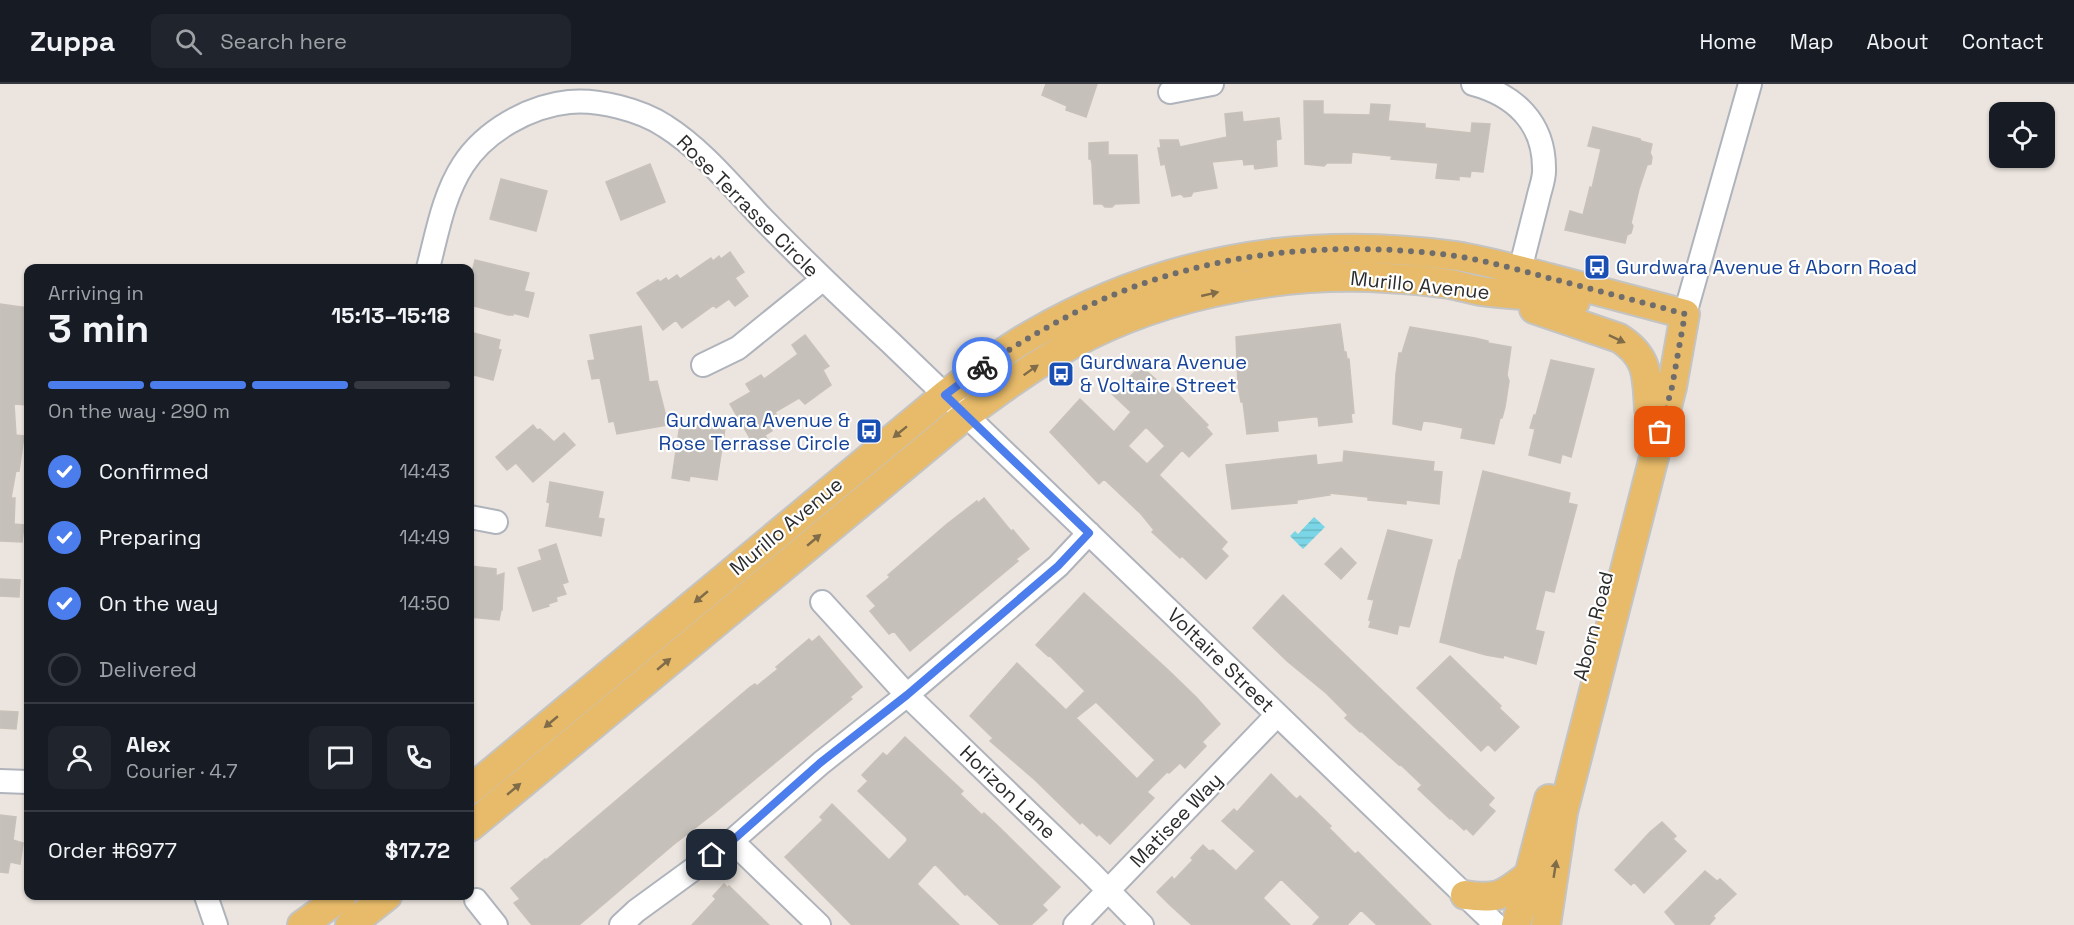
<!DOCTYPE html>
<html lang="en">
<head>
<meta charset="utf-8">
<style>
  body { margin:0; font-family:"Space Grotesk",sans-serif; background:#20242c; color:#f1f3f6; height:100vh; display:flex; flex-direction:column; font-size:22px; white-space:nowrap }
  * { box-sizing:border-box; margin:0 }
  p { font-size:20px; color:#9ea1a6 }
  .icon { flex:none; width:33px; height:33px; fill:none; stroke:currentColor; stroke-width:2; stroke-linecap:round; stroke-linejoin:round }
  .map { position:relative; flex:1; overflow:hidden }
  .sheet { position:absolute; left:24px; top:180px; width:450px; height:636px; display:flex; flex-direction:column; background:#171b24; border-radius:12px; box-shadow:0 2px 4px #0004 }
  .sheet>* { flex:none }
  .buttons { position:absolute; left:1989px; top:18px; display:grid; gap:12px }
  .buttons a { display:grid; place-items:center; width:66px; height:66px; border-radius:12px; background:#171b24; box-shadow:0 2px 4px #0004; font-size:30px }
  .pin { position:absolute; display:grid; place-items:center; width:51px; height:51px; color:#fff; margin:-26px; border-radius:12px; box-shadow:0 3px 9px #0006 }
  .courier { position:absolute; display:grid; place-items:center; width:60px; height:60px; margin:-30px; border:4px solid #4c7ded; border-radius:50%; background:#fff; color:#222; box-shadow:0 2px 8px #0007 }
  .headline em { font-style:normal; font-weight:600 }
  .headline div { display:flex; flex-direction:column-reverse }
  .headline { display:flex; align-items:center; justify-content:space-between; height:102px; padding:0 24px }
  h1 { font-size:39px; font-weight:600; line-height:45px }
  .bar { display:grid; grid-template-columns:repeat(4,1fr); gap:9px 6px; align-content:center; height:72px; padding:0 24px }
  .bar i { height:8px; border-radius:4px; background:#363941 }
  .bar .current { background:#4c7ded }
  .bar p { grid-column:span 4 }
  .line { display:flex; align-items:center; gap:15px; padding:0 24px; border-top:2px solid #363941 }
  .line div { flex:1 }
  .round { display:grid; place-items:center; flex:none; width:63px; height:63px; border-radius:12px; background:#20242c }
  ol { padding:0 24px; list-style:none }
  li { display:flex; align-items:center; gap:18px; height:66px }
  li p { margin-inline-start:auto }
  li .icon { padding:6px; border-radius:50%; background:#4c7ded; color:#fff; stroke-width:4 }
  li:last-child { color:#9ea1a6 }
  li i { width:33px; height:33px; border:3px solid #363941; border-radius:50% }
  header { display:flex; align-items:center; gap:36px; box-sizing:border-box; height:84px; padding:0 30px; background:#171b24; border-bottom:2px solid #363941 }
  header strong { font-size:28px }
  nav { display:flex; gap:33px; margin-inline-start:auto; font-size:21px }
  .search { width:420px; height:54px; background:#20242c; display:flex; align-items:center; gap:15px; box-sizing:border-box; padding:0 21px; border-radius:12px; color:#9ea1a6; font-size:22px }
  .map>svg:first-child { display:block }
  .water { fill:url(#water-rules) }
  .building { fill:#c5c0ba; stroke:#c8c1b9; stroke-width:1.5; fill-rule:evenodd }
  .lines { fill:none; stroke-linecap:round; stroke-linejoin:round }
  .minor-casing { stroke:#afb3bb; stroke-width:26 }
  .major-casing { stroke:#c4c4c4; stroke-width:32 }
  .minor { stroke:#fff; stroke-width:22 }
  .major { stroke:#e7bb6a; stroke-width:28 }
  .oneway { fill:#806c48 }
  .done { stroke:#6f6d6b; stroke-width:6; stroke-dasharray:0 10.8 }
  .route { stroke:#4c7ded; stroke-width:8 }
  .labels { text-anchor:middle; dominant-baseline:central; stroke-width:4.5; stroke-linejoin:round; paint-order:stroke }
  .street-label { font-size:20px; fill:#2c2c2c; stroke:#fff }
  .transit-label { font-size:20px; fill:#164399; stroke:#fff; text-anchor:start }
</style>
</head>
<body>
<header>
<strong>Zuppa</strong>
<div class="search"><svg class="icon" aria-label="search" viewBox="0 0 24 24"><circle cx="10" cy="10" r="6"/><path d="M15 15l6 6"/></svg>Search here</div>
<nav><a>Home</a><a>Map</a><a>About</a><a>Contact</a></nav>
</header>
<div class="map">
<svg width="2074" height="841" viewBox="0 0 2074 841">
  <defs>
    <pattern id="water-rules" width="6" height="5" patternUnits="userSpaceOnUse" patternTransform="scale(1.5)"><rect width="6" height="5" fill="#7ad6e6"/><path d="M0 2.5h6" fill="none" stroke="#6ab8c5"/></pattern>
  </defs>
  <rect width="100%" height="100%" fill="#ece5df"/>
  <path class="water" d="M 1314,433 L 1325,443 L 1303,465 L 1290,452 L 1295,447 L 1298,450 Z"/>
  <path class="building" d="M 1046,0 L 1097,0 L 1086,33 L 1066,26 L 1067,22 L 1042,11 Z
    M 1304,17 L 1323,17 L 1323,30 L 1370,31 L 1371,20 L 1390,21 L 1388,37 L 1425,40 L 1425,44 L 1471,49 L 1472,39 L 1490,40 L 1483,88 L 1471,87 L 1470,93 L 1459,92 L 1459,96 L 1436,94 L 1438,79 L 1391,75 L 1392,72 L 1352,68 L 1351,79 L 1327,79 L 1324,82 L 1305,80 Z
    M 1242,28 L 1243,38 L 1279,34 L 1281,55 L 1276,56 L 1277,82 L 1255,85 L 1254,80 L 1244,81 L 1243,75 L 1212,78 L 1217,104 L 1193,108 L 1191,112 L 1184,113 L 1181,110 L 1172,112 L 1165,80 L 1161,81 L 1158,64 L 1161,64 L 1160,56 L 1178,56 L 1180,63 L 1227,53 L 1225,30 Z
    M 1593,43 L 1640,55 L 1641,57 L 1652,60 L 1650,69 L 1652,73 L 1651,80 L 1647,81 L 1639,105 L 1631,139 L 1633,142 L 1631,149 L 1627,151 L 1625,159 L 1565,146 L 1570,127 L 1583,131 L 1590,103 L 1592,104 L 1601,65 L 1588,62 Z
    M 1108,58 L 1108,71 L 1137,71 L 1139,119 L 1115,120 L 1112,123 L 1105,123 L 1102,120 L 1094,120 L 1092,80 L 1091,75 L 1089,75 L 1089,59 Z
    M 650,80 L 665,118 L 621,136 L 606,98 Z
    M 501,95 L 547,107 L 536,147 L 490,135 Z
    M 730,168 L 744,188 L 735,194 L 748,212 L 735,222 L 729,215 L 716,224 L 714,221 L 682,244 L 676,236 L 663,246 L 637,209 L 658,196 L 660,198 L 666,194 L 668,197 L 677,191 L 680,195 L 711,174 L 713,177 L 719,172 L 721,175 Z
    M 475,176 L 529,189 L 524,207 L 534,209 L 528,233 L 513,229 L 513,231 L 508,231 L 470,221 L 470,197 Z
    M 0,220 L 28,224 L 28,321 L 14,320 L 16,351 L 24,352 L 19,387 L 16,386 L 11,414 L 15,414 L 14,440 L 24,441 L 22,458 L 0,457 Z
    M 1340,240 L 1344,268 L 1346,268 L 1347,275 L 1349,275 L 1354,329 L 1351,330 L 1352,338 L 1319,342 L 1318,333 L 1313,333 L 1277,337 L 1278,347 L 1247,350 L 1243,318 L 1241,318 L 1238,301 L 1236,253 Z
    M 641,242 L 649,298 L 657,297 L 668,341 L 617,350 L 614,337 L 609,338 L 600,294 L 592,295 L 588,277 L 595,276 L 590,251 Z
    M 1410,243 L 1475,254 L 1488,257 L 1488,259 L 1511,263 L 1507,291 L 1509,297 L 1505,323 L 1502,334 L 1500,334 L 1494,360 L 1461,354 L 1463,344 L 1433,338 L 1423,337 L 1421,346 L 1393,340 L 1396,290 L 1399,269 L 1402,269 Z
    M 470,248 L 500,256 L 498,265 L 501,266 L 493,296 L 470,290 Z
    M 805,251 L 829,282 L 823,286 L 831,301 L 805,320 L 799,314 L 775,328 L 780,338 L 771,343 L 772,347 L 765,351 L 769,359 L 757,366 L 730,320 L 751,308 L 746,300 L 761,291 L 764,295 L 798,270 L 792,261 Z
    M 1551,276 L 1594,285 L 1571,373 L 1562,370 L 1560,379 L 1529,371 L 1535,345 L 1530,344 L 1534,331 L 1536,331 Z
    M 1141,282 L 1161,300 L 1162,299 L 1168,304 L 1170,302 L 1208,341 L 1206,343 L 1212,350 L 1189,373 L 1182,366 L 1159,391 L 1227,458 L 1221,465 L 1228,472 L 1206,495 L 1182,472 L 1180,474 L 1152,448 L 1154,446 L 1141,430 L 1104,395 L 1099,400 L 1050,348 L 1080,315 L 1114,348 L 1131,328 L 1112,310 ZM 1146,343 L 1165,362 L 1147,380 L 1128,362 Z
    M 680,340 L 725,344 L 717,396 L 690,392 L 689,397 L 672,394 Z
    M 533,341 L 537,346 L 540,345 L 554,358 L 564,349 L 575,361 L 533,398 L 516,379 L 507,386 L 496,373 Z
    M 1344,367 L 1434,378 L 1433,387 L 1442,388 L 1439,420 L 1406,416 L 1406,420 L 1368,416 L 1368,413 L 1329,409 L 1330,411 L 1297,416 L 1297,419 L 1232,425 L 1226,381 L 1316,371 L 1317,381 L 1343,378 Z
    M 1483,387 L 1570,409 L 1568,419 L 1577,421 L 1554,508 L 1545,506 L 1535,546 L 1544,548 L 1536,580 L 1510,573 L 1504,571 L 1503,574 L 1486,571 L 1440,558 L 1455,492 L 1459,476 L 1461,476 Z
    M 550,398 L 603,408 L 598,434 L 604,435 L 601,452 L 546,442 L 550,419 L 547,418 Z
    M 984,414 L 1011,447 L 1013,446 L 1029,465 L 1016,475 L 1018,477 L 910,567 L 894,547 L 889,550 L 870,527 L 876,522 L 867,512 L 890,493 L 888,491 L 947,440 L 977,417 L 978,419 Z
    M 1388,446 L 1432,456 L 1410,540 L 1409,543 L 1399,541 L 1397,550 L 1369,543 L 1371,537 L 1369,536 L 1374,516 L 1368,515 Z
    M 556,460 L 568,498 L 562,500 L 566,510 L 556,513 L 557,517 L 548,520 L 549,522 L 533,527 L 518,484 L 542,476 L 539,466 Z
    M 1341,464 L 1356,479 L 1341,495 L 1325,480 Z
    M 470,482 L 496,485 L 496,492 L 504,489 L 502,526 L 501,526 L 499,536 L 470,533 Z
    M 0,495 L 20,496 L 19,513 L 0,512 Z
    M 1084,509 L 1167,585 L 1196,613 L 1220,640 L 1202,658 L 1206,662 L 1185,684 L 1180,679 L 1169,689 L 1167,688 L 1147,708 L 1154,714 L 1110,760 L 1099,750 L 1097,752 L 1082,738 L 1080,740 L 1035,696 L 990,657 L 993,654 L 970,632 L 1017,579 L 1066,626 L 1085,607 L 1049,571 L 1048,572 L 1036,561 ZM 1096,618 L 1155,676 L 1137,695 L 1076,634 Z
    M 1283,511 L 1494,714 L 1488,721 L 1495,727 L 1473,751 L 1466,744 L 1464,746 L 1451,734 L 1450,735 L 1418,705 L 1422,701 L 1400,680 L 1399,681 L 1361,647 L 1360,648 L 1345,634 L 1348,631 L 1326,609 L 1287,577 L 1253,544 Z
    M 819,552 L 862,603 L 850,613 L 852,615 L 713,730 L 673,761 L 579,841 L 532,841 L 514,819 L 520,815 L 511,804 L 545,775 L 546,776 L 750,603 L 755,600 L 757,602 L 778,585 L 776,583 L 809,555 L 812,558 Z
    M 1450,572 L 1495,616 L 1501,622 L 1499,624 L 1519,643 L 1495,667 L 1488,660 L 1481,667 L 1417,604 Z
    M 0,627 L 18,628 L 16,645 L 0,644 Z
    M 905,653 L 963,707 L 960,710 L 982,731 L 984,729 L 998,742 L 1060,803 L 1042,821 L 1047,826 L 1031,841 L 1000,841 L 967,810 L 965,811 L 935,780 L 917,800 L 959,841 L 852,841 L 785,773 L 823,736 L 820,733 L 832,720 L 889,776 L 891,774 L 907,757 L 907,754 L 858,707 L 868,697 L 862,691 L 883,669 L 887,672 Z
    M 1271,690 L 1295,714 L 1297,715 L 1300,712 L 1331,742 L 1329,744 L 1355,770 L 1358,768 L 1431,841 L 1377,841 L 1361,826 L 1347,841 L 1313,841 L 1320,833 L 1281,795 L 1263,814 L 1290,841 L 1192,841 L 1171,822 L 1157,808 L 1172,793 L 1174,796 L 1193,776 L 1191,774 L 1203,761 L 1209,767 L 1213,766 L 1236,787 L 1255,767 L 1222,737 L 1234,725 L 1237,728 Z
    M 0,731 L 16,733 L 13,756 L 23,759 L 20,780 L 10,778 L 8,789 L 0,788 Z
    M 1662,738 L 1676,752 L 1673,755 L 1686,767 L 1644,809 L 1634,798 L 1631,801 L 1615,786 L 1650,748 Z
    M 1705,787 L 1717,797 L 1720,795 L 1736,810 L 1713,832 L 1715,834 L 1709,841 L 1676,841 L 1665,828 Z
    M 724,800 L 728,804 L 729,802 L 769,841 L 692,841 L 716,815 L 713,812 Z"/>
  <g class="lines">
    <g class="minor-casing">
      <path id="minor" d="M 1473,0 C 1514,11 1544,38 1544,84 C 1545,94 1540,105 1538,115 C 1532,139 1526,163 1520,186
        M 1170,8 L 1212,0
        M 428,184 C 437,150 443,112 463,81 C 485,47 529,22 569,18 C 598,15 641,26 665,42 C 703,66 733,104 764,136 C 805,178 848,219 891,259 L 1496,841
        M 1685,230 L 1750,0
        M 703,281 L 738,264 L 822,196
        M 470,433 L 496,438
        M 822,518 L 907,611 L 1091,789 L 1142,841
        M 0,697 L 28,698
        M 732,757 L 819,841
        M 206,812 L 216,841
        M 476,816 L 496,841
        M 621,841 L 636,827 L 732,757 L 821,679 L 907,611 L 1058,482 L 1089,449
        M 1075,841 L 1277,631"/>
    </g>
    <g class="major-casing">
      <path id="major" d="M 1534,225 L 1619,254 C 1649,273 1647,293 1649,325
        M 470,706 L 945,311 C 973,290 1000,269 1031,251 C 1162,175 1306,151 1456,172 C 1487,177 1518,186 1549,194 C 1594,206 1640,218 1685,230 L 1672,303 L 1563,728 L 1546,841
        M 470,743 L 966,331 C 994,311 1022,289 1052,272 C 1147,213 1276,187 1387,194 C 1408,195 1430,197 1450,200 C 1460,202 1471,205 1481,207 C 1513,212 1544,210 1575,218
        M 1465,811 C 1499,816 1503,811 1529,791
        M 302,841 L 342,812
        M 350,841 L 387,812
        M 1516,841 L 1549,715"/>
    </g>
    <use href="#minor" class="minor"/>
    <use href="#major" class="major"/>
  </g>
  <defs><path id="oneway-solid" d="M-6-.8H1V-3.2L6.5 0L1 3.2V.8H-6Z" transform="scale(1.5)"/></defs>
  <g class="oneway">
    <use href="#oneway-solid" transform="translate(1210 210) rotate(-13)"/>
    <use href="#oneway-solid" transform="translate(1617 255) rotate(25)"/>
    <use href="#oneway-solid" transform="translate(1031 286) rotate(-35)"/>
    <use href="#oneway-solid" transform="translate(900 348) rotate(141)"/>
    <use href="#oneway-solid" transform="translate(814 456) rotate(-40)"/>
    <use href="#oneway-solid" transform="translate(701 513) rotate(140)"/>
    <use href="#oneway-solid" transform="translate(664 580) rotate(-40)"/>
    <use href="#oneway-solid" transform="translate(551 638) rotate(140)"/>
    <use href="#oneway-solid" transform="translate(514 705) rotate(-40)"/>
    <use href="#oneway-solid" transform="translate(1555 785) rotate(-81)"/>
  </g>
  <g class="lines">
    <path class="done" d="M 982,283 C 1016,261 1051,240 1088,222 C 1203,168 1331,155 1456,172 C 1486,177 1516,185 1545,193 C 1592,205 1638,217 1685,230 L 1672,303 L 1660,348"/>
    <path class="route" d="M 712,771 L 732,757 L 820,679 L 907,611 L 1058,482 L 1089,449 L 945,311 L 982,283"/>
  </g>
  <defs>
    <g id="bus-square" transform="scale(1.35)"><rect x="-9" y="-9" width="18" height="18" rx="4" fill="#1a4fb4" stroke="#fff"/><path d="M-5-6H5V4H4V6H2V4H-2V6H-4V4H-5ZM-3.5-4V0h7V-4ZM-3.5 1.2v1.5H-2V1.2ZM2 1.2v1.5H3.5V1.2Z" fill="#fff"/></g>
  </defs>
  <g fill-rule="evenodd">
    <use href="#bus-square" x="1597" y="183"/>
    <use href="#bus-square" x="1061" y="290"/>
    <use href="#bus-square" x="869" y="347"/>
  </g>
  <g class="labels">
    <g class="street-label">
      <text transform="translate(748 122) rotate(45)">Rose Terrasse Circle</text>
      <text transform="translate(1420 201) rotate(6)">Murillo Avenue</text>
      <text transform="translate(786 442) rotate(-40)">Murillo Avenue</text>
      <text transform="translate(1593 542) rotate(-76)">Aborn Road</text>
      <text transform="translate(1221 576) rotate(44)">Voltaire Street</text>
      <text transform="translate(1008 708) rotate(44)">Horizon Lane</text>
      <text transform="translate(1176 736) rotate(-46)">Matisee Way</text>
    </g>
    <g class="transit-label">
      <text x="1616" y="183">Gurdwara Avenue &amp; Aborn Road</text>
      <text x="1080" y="278">Gurdwara Avenue<tspan x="1080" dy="23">&amp; Voltaire Street</tspan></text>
      <text x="850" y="336" text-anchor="end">Gurdwara Avenue &amp;<tspan x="850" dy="23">Rose Terrasse Circle</tspan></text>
    </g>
  </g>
</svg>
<div class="buttons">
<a><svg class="icon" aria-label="locate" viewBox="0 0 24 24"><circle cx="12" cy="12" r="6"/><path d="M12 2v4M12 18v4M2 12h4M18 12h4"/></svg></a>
</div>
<div class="pin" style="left:1660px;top:348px;background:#ea580c"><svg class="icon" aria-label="bag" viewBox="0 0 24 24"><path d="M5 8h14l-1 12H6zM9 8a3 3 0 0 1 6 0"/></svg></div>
<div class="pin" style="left:712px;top:771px;background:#1f2937"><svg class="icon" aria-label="home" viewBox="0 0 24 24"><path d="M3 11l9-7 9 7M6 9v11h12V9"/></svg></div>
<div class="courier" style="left:982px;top:283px"><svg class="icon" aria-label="bike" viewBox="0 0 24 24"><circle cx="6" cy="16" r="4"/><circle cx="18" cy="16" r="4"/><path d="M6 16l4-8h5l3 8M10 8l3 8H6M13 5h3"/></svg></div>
<section class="sheet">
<div class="headline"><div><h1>3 min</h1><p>Arriving in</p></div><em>15:13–15:18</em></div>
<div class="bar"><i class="current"></i><i class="current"></i><i class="current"></i><i></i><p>On the way · 290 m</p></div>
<ol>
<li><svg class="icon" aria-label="check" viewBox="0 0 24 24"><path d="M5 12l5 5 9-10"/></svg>Confirmed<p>14:43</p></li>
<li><svg class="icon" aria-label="check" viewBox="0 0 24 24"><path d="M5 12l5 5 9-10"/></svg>Preparing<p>14:49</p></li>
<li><svg class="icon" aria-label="check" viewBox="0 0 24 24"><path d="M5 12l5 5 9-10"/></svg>On the way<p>14:50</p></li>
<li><i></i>Delivered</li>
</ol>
<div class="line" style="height:108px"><a class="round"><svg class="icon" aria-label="person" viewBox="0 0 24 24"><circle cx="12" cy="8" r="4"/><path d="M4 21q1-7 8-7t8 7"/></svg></a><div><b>Alex</b><p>Courier · 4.7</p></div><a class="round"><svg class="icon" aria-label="chat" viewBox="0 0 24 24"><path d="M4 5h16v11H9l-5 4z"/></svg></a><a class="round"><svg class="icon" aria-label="phone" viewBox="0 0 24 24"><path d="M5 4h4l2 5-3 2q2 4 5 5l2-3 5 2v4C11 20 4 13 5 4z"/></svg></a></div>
<div class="line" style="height:78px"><div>Order #6977</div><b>$17.72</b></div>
</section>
</div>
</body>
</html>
